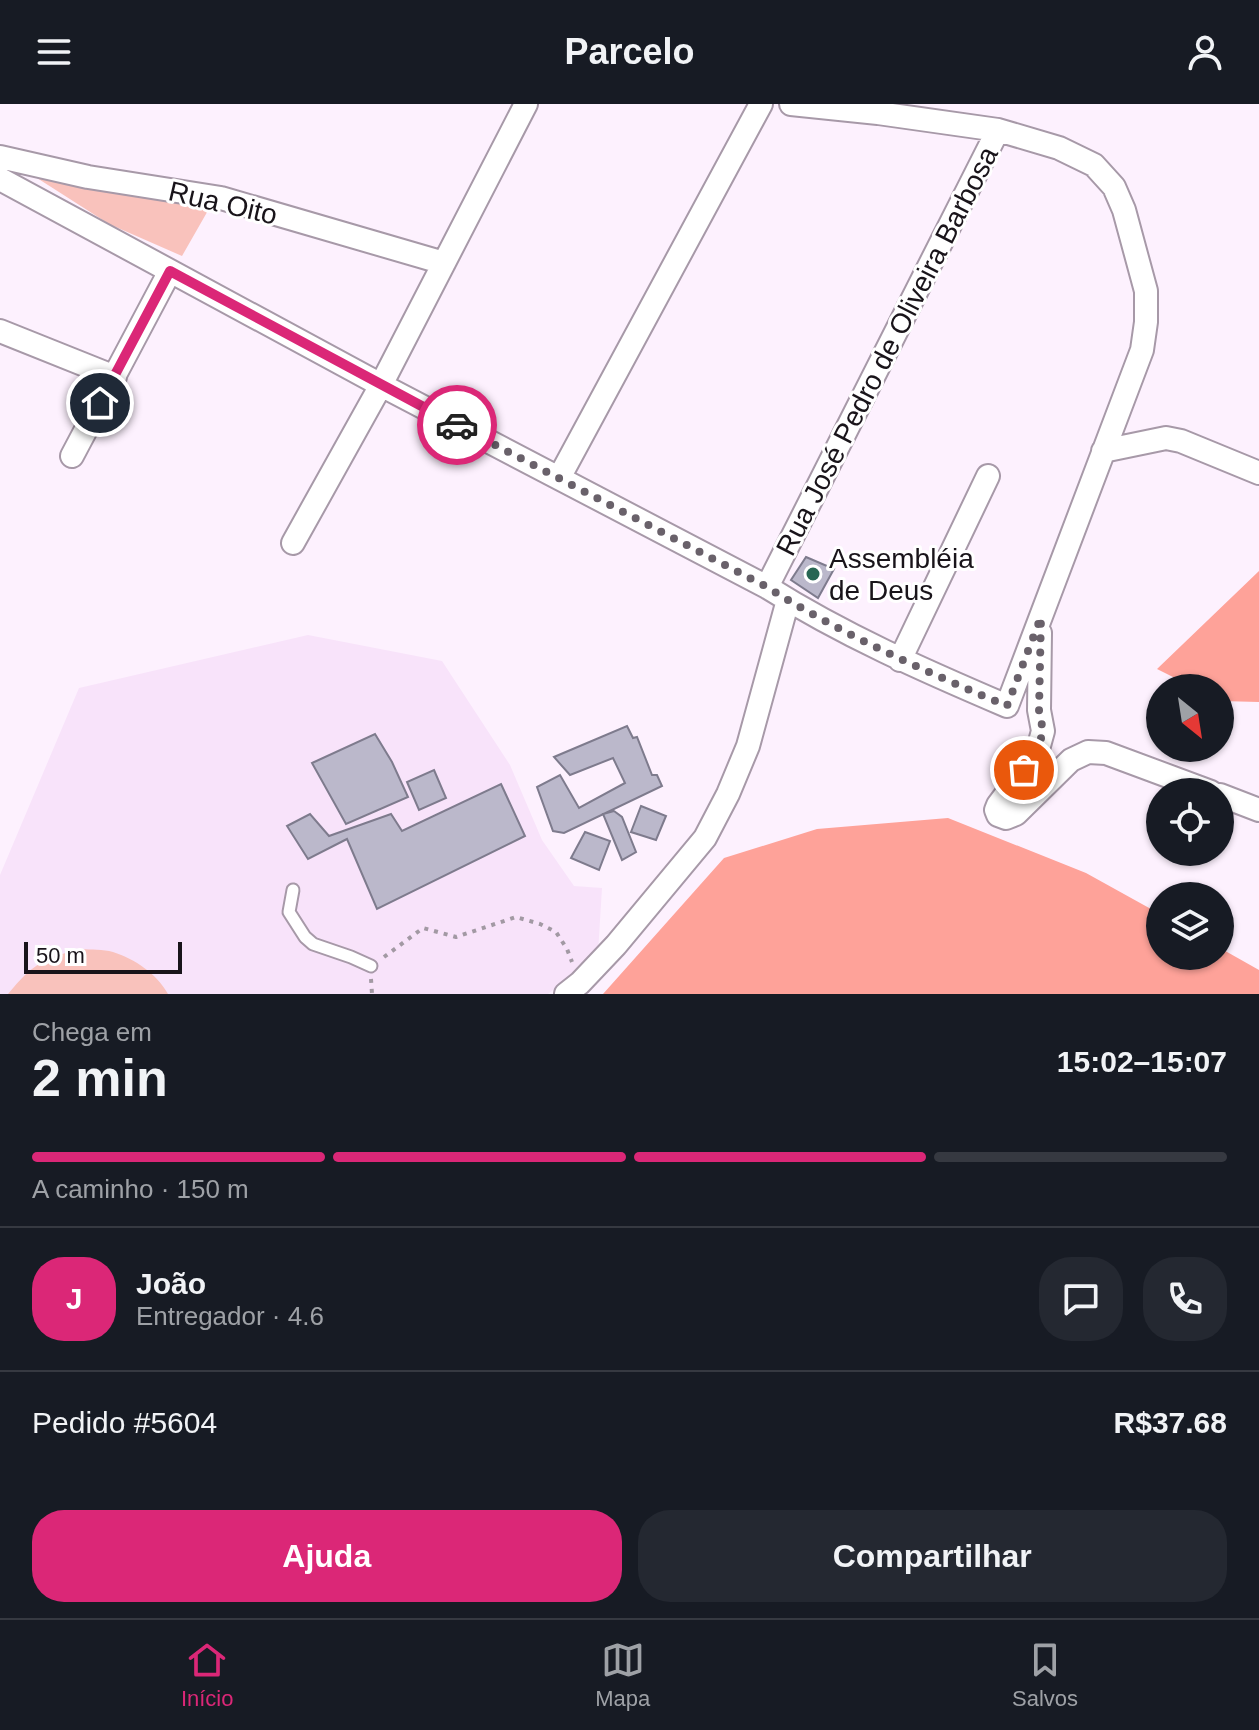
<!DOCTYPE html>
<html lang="pt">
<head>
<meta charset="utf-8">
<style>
  body { margin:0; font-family:Helvetica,sans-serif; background:#242831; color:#f1f3f6; height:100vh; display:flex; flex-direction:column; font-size:30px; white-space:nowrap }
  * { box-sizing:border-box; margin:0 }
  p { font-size:26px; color:#9ea1a6 }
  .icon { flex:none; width:44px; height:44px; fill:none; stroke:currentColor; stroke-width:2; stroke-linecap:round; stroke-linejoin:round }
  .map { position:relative; height:890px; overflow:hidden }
  .drawer { display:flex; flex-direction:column; background:#171b24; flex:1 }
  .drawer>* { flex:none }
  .needle { width:52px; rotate:150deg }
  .buttons { position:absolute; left:1146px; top:570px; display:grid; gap:16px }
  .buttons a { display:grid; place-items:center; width:88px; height:88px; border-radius:50%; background:#171b24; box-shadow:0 2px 6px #0004; font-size:40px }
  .scale { position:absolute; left:24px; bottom:20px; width:158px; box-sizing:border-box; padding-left:8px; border:4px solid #19141a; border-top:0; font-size:22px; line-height:28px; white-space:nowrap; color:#19141a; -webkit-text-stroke:6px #fff; paint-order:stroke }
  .pin { position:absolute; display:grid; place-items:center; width:68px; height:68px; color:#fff; margin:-34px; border:4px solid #fff; border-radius:50%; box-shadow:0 2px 8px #0007 }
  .courier { position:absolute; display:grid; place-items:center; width:80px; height:80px; margin:-40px; border:6px solid #db2777; border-radius:50%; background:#fff; color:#222; box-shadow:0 2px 10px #0007 }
  .headline em { font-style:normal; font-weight:700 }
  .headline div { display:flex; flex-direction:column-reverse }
  .headline { display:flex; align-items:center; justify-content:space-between; height:136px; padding:0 32px }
  h1 { font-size:52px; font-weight:700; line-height:60px }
  .bar { display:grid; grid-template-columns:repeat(4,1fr); gap:12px 8px; align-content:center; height:96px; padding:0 32px }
  .bar i { height:10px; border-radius:6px; background:#363941 }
  .bar .selected { background:#db2777 }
  .bar p { grid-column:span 4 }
  .line { display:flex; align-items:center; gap:20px; padding:0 32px; border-top:2px solid #363941 }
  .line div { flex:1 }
  .round { display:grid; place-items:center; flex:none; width:84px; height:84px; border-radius:32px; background:#242831 }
  .cta { display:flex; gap:16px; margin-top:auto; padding:16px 32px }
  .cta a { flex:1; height:92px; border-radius:32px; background:#db2777; color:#fff; font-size:32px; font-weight:700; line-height:92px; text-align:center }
  .cta a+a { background:#242831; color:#f1f3f6 }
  header { display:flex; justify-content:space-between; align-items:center; height:104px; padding:0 32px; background:#171b24; font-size:36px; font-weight:700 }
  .menu { display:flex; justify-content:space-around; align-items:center; height:112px; border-top:2px solid #363941; background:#171b24; font-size:22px; color:#9ea1a6 }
  .menu a { display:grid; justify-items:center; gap:4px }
  .menu .selected { color:#db2777 }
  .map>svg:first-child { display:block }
  .built { fill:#f8e3fa }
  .green { fill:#f9c2bc }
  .forest { fill:#fea299 }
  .building { fill:#bbb8cb; stroke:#7e7b8d; stroke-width:2 }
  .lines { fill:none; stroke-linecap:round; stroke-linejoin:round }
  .lane-casing { stroke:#a799a8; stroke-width:15 }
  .street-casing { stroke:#a799a8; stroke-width:26 }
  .path { stroke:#a299a3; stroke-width:4; stroke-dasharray:4 6; stroke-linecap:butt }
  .lane { stroke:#fff; stroke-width:11 }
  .street { stroke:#fff; stroke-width:22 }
  .done { stroke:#69616a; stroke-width:8; stroke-dasharray:0 14.4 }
  .route { stroke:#db2777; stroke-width:10 }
  .poi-dot { fill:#276653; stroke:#fff; stroke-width:3 }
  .labels { text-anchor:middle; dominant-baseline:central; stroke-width:6; stroke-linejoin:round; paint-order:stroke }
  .street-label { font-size:28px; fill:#19141a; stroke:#fff }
  .poi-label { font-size:28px; fill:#19141a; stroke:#fff; text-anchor:start }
</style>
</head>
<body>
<header><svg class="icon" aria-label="menu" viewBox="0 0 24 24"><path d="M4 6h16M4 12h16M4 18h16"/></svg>Parcelo<svg class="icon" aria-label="person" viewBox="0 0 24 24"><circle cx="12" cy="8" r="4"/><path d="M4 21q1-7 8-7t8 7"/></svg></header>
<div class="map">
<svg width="1259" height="890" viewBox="0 0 1259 890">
  <rect width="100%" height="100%" fill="#fdf1fe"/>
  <path class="built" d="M 308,531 L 442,557 L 510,661 L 542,736 L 574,782 L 602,784 L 598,849 L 548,890 L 0,890 L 0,771 L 79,584 Z"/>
  <path class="green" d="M 37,74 L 77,75 L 210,103 L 182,152 L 109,120 Z
    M 81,845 C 91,846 103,845 113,848 C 135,855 157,870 168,890 L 8,890 C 33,860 43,854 81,845 Z"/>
  <path class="forest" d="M 1259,467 L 1259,598 L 1221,597 L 1220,584 L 1195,584 L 1157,565 Z
    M 948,714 L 1086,769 L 1160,810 L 1160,852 L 1220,852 L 1220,844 L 1259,866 L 1259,890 L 603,890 L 724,754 L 817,725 Z"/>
  <path class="building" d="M 806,453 L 834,465 L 818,494 L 791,476 Z
    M 627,622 L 633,634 L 637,633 L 652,671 L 657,671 L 662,682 L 564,729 L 553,727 L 537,683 L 560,671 L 579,704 L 625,679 L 613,654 L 570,671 L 554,653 Z
    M 375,630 L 392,658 L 408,693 L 346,720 L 312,659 Z
    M 434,666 L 446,694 L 419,706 L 407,678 Z
    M 501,680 L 525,732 L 377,805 L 347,735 L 308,755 L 287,722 L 310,710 L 329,732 L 391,710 L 402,727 Z
    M 641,702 L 666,712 L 656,736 L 631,728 Z
    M 614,707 L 622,713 L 636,748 L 622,756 L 603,710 Z
    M 585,728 L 610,737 L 599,766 L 571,754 Z"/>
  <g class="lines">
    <g class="lane-casing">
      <path id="lane" d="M 293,786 L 289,808 L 305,833 L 313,840 L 351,853 L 371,862"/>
    </g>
    <g class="street-casing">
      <path id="street" d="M 0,53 L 88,73 L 221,94 L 444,159
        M 0,75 L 381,281 L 767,483 C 843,531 925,567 1007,602 L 1142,246 L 1146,218 L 1146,187 L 1124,106 L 1114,83 L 1094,61 L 1059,44 L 998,26 L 878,9 L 791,0
        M 0,227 L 115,273
        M 1103,347 L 1166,334 L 1181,337 L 1259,369
        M 72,352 L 170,167
        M 559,374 L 761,0
        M 293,439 L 381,281 L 526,0
        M 767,483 L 998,26
        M 1040,529 L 1039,606 L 1043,627 L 1037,649 L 998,701 L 996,706 L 998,711 L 1006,714 L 1016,710 L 1071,656 L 1088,648 L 1106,649 L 1211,688
        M 900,556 L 988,372
        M 1220,691 L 1259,706
        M 566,890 L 580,879 L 616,841 L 705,734 L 728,690 L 748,642 L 788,496"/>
    </g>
    <path class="path" d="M 384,853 L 423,824 L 456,833 L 516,813 L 540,820 L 556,828 L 567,845 L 572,858
      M 371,875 L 372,890"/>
    <use href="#lane" class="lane"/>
    <use href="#street" class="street"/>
  </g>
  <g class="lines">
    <path class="done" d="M 457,321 L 767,483 C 843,531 925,567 1007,602 L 1041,513 L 1039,606 L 1043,627 L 1037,649 L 1024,666"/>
    <path class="route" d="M 100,299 L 170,167 L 457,321"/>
  </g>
  <circle class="poi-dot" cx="813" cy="470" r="8"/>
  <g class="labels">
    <g class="street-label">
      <text transform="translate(223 99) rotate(13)">Rua Oito</text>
      <text transform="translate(887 247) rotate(-63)">Rua José Pedro de Oliveira Barbosa</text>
    </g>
    <g class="poi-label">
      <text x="829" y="454">Assembléia<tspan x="829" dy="32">de Deus</tspan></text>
    </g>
  </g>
</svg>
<div class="buttons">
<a><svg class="needle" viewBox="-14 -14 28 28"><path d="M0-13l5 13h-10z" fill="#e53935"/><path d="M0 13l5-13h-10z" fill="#9ea1a6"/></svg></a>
<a><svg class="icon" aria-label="locate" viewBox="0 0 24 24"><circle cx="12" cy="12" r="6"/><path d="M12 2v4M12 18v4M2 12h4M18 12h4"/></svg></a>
<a><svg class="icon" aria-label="layers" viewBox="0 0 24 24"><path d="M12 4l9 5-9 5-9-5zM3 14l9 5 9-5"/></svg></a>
</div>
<div class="scale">50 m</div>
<div class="pin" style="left:1024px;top:666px;background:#ea580c"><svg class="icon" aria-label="bag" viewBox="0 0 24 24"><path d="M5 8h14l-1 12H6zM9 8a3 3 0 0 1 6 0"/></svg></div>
<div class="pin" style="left:100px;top:299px;background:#1f2937"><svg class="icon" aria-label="home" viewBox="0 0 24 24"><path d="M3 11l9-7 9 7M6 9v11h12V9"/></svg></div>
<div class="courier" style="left:457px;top:321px"><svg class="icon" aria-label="car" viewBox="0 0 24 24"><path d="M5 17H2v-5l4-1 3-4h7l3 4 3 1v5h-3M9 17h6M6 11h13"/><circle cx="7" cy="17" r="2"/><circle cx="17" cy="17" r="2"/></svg></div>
</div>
<section class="drawer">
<div class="headline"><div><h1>2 min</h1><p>Chega em</p></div><em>15:02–15:07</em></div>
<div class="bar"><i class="selected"></i><i class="selected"></i><i class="selected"></i><i></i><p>A caminho · 150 m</p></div>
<div class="line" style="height:144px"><b class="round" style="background:#db2777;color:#fff">J</b><div><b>João</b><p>Entregador · 4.6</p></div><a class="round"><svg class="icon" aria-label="chat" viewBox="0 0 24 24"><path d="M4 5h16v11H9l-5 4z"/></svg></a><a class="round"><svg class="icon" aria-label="phone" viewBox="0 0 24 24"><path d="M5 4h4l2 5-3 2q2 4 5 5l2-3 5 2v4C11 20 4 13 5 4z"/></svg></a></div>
<div class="line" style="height:104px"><div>Pedido #5604</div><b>R$37.68</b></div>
<div class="cta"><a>Ajuda</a><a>Compartilhar</a></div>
</section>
<nav class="menu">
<a class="selected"><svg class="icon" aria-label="home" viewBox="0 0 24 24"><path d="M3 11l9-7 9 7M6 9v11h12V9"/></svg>Início</a>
<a><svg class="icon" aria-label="map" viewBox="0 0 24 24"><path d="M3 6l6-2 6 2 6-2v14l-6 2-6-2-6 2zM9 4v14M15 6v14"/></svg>Mapa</a>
<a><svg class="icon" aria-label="saved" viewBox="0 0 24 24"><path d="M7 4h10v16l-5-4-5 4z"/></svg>Salvos</a>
</nav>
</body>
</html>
